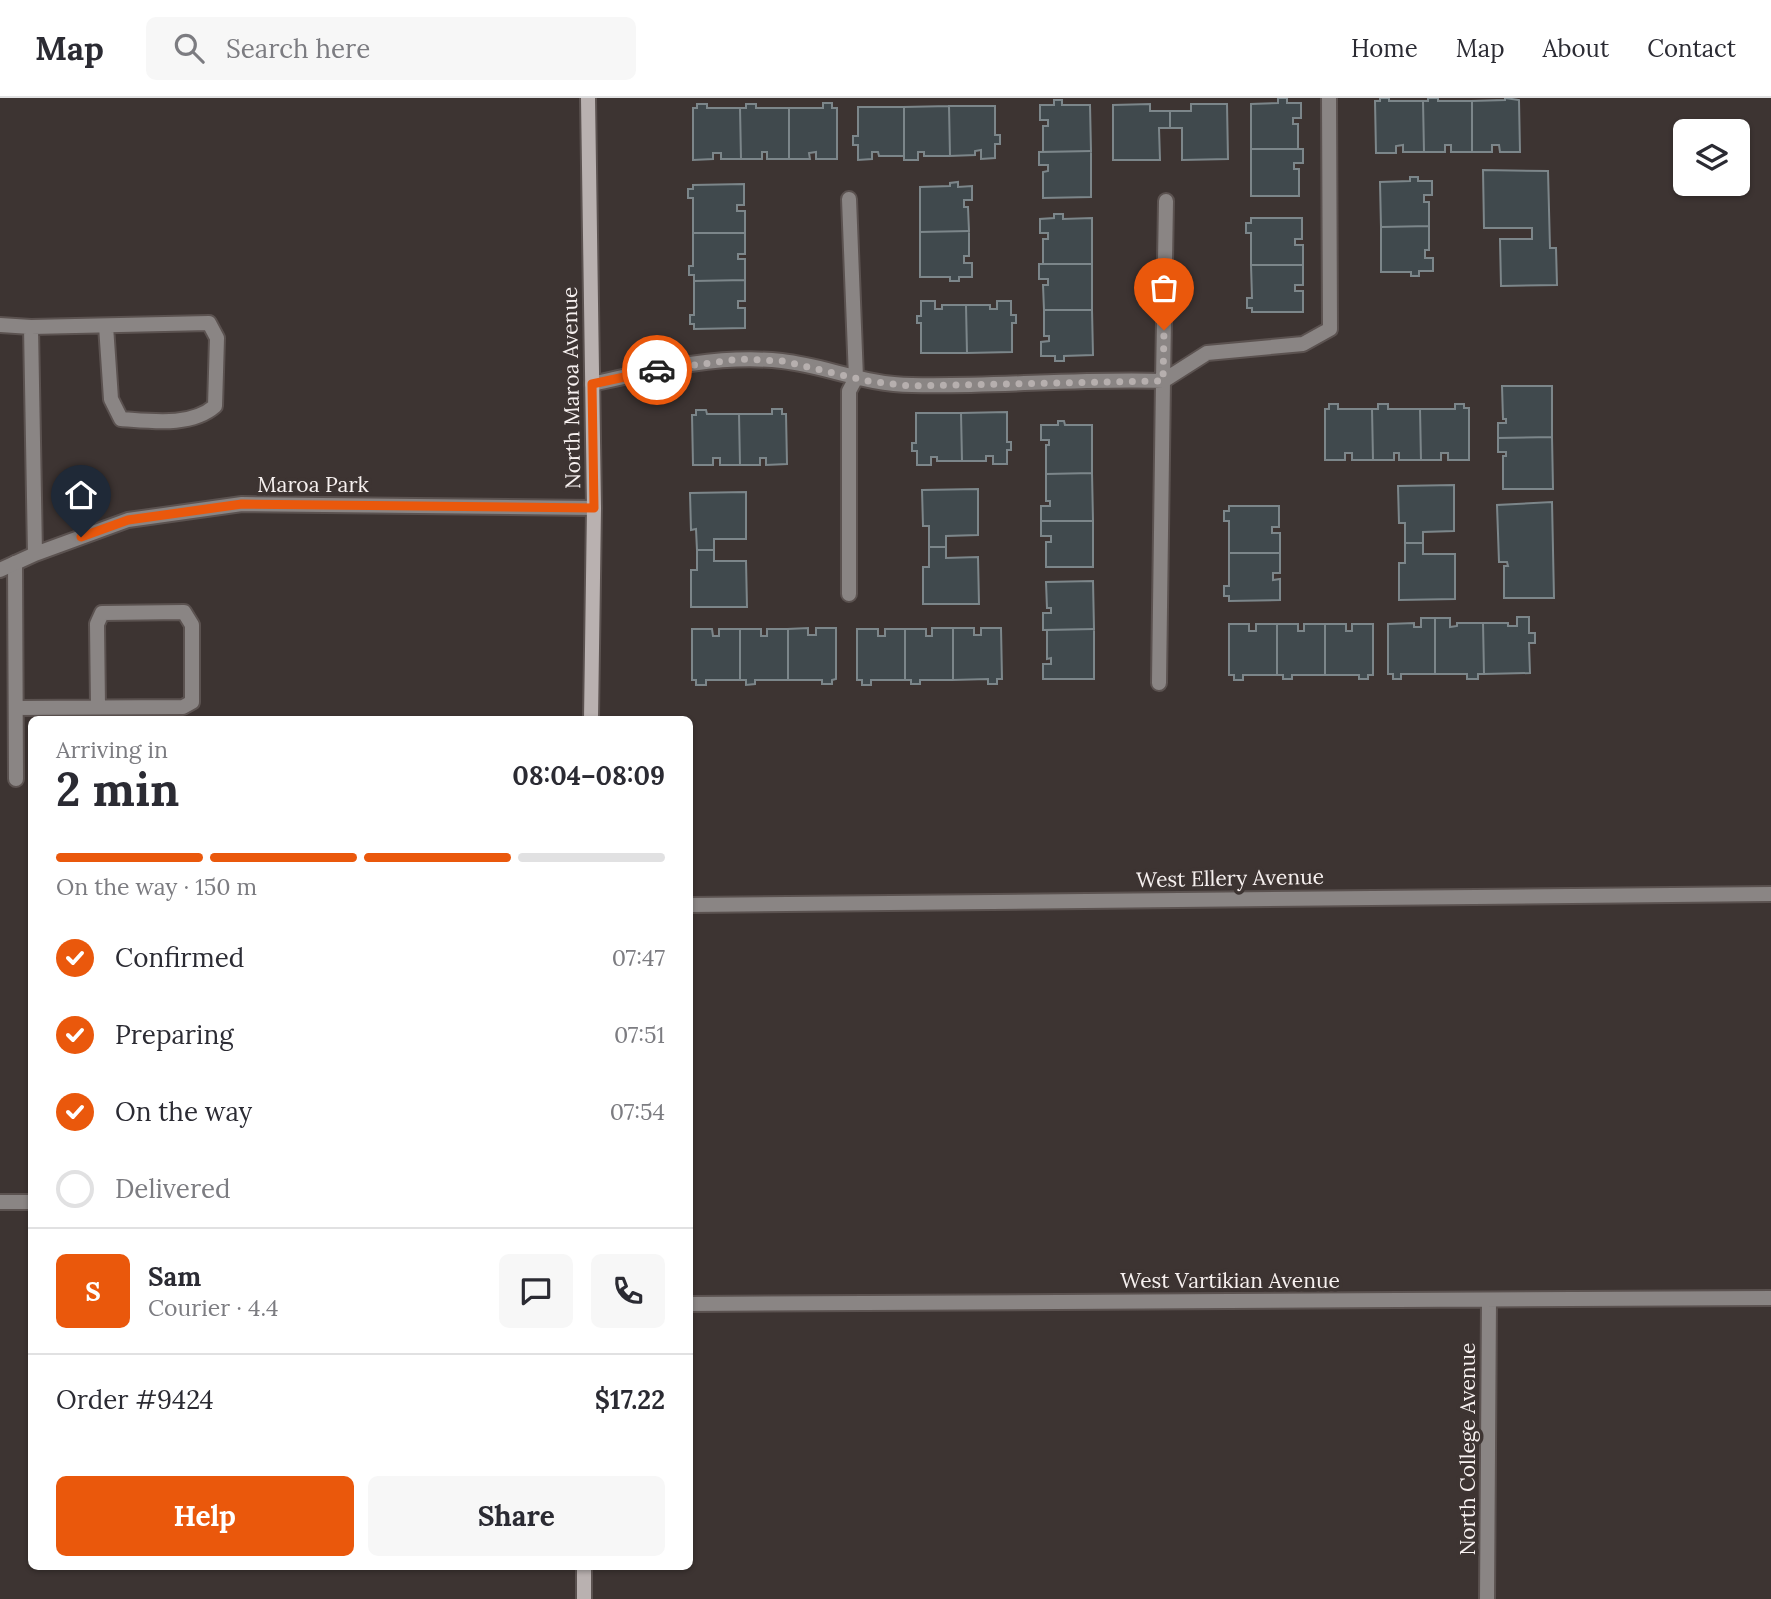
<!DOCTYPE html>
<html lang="en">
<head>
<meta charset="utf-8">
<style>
  body { margin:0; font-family:Lora,serif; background:#f7f7f7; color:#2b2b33; height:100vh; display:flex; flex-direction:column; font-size:26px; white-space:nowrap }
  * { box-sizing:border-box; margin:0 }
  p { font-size:23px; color:#7c7c81 }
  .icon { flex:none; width:38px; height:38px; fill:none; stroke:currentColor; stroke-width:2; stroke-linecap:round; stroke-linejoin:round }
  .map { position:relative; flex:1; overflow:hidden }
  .drawer { position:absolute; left:28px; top:618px; width:665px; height:854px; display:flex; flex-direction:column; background:#fff; border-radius:10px; box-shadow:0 2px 5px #0004 }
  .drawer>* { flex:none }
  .buttons { position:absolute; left:1673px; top:21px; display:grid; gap:14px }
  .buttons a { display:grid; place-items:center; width:77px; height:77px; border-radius:10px; background:#fff; box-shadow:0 2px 5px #0004; font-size:35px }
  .pin { position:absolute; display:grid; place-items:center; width:60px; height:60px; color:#fff; margin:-72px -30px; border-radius:50% 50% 50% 0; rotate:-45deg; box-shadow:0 0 7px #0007 }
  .pin .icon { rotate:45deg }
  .courier { position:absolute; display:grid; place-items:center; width:70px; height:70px; margin:-35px; border:5px solid #ea580c; border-radius:50%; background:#fff; color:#222; box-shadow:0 2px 9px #0007 }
  .head em { font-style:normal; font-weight:800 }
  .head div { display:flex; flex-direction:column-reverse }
  .head { display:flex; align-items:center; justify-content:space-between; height:119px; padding:0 28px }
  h1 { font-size:46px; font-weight:800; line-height:52px }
  .bar { display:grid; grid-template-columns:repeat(4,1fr); gap:10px 7px; align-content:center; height:84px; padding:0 28px }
  .bar i { height:9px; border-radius:5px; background:#e1e1e2 }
  .bar .active { background:#ea580c }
  .bar p { grid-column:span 4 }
  .line { display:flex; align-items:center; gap:18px; padding:0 28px; border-top:2px solid #e1e1e2 }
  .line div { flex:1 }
  .round { display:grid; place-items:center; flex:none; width:74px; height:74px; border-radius:10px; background:#f7f7f7 }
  ol { padding:0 28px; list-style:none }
  li { display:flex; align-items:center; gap:21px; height:77px }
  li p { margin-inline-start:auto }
  li .icon { padding:7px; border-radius:50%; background:#ea580c; color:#fff; stroke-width:4 }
  li:last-child { color:#7c7c81 }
  li i { width:38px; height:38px; border:4px solid #e1e1e2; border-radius:50% }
  .cta { display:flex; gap:14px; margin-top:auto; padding:14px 28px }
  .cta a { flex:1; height:80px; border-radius:10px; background:#ea580c; color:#fff; font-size:28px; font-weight:800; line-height:80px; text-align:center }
  .cta a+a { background:#f7f7f7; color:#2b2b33 }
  header { display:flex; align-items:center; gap:42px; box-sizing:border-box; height:98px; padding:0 35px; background:#fff; border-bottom:2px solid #e1e1e2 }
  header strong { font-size:33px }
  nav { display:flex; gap:38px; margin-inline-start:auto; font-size:24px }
  .search { width:490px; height:63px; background:#f7f7f7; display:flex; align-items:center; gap:18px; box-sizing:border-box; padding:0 24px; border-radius:10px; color:#7c7c81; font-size:26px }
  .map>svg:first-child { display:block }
  .building { fill:#40494d; stroke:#7c868a; stroke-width:2 }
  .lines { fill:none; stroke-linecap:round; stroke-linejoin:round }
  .service-casing { stroke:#5b5250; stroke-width:18 }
  .minor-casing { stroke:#5b5250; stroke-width:18 }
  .secondary-casing { stroke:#5b5250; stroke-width:18 }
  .service { stroke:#8a8584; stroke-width:14 }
  .minor { stroke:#8a8584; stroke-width:14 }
  .secondary { stroke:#b9b1b0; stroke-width:14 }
  .done { stroke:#b6afae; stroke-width:7; stroke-dasharray:0 12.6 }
  .route { stroke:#ea580c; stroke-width:9 }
  .labels { text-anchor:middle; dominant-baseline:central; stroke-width:7; stroke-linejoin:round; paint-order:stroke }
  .street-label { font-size:21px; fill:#f7f1f0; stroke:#3d3432 }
</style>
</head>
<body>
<header>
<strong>Map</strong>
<div class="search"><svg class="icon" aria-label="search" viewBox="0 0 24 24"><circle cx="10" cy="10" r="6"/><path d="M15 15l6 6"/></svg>Search here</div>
<nav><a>Home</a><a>Map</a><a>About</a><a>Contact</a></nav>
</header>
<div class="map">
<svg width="1771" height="1501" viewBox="0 0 1771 1501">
  <rect width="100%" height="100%" fill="#3d3432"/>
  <path class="building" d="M 1278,0 L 1287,0 L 1287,5 L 1301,5 L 1301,20 L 1293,20 L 1293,26 L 1298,26 L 1298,51 L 1251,51 L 1251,6 L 1278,5 Z
    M 1380,0 L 1389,0 L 1389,3 L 1423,3 L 1424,54 L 1403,54 L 1403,47 L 1396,48 L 1396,55 L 1376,55 L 1375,3 L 1380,3 Z
    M 1428,0 L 1438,0 L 1438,3 L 1472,3 L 1472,54 L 1451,54 L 1451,47 L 1445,47 L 1445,54 L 1424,54 L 1423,3 L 1428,3 Z
    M 1505,0 L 1519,2 L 1520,54 L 1500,54 L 1499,47 L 1492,47 L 1492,54 L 1472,54 L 1472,3 L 1505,2 Z
    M 1054,2 L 1062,2 L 1062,7 L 1090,7 L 1091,53 L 1043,54 L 1043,28 L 1048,28 L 1048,22 L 1040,22 L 1040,7 L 1054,7 Z
    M 823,5 L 832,5 L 832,10 L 837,10 L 837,61 L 816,61 L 816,54 L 809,55 L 810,61 L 789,61 L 789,10 L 823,10 Z
    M 697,6 L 707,6 L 707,10 L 740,10 L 741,61 L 721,61 L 721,55 L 713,55 L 713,61 L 693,62 L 693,10 L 697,10 Z
    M 746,6 L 756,6 L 756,10 L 789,10 L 789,61 L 767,61 L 767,54 L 762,54 L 762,61 L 741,61 L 740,10 L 746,10 Z
    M 1150,6 L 1150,13 L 1170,13 L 1170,30 L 1159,30 L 1160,62 L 1113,62 L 1113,7 Z
    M 1191,6 L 1227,6 L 1228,61 L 1182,62 L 1182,30 L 1170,30 L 1170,13 L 1191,13 Z
    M 949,8 L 995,8 L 995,37 L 1000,37 L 1000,46 L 995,46 L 995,60 L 981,61 L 981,52 L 975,53 L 975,57 L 950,58 Z
    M 949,8 L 950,58 L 924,58 L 924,54 L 918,54 L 918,62 L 904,62 L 904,9 Z
    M 858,9 L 904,9 L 904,58 L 879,58 L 878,54 L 872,54 L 872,61 L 858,62 L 858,47 L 853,47 L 853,38 L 858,38 Z
    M 1251,51 L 1303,51 L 1303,65 L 1294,65 L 1294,71 L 1299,71 L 1299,98 L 1251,98 Z
    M 1091,53 L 1091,99 L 1043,100 L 1043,74 L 1048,73 L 1048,67 L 1039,67 L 1039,54 Z
    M 1483,72 L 1548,73 L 1550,150 L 1556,150 L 1557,187 L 1501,188 L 1500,141 L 1532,141 L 1532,130 L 1484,130 Z
    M 1410,79 L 1418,79 L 1418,83 L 1432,83 L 1432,97 L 1424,97 L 1424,104 L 1429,104 L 1429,128 L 1381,129 L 1380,84 L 1410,83 Z
    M 958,84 L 958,89 L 972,88 L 972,102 L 964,102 L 964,109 L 968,109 L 969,133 L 920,134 L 920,89 L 950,88 L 950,85 Z
    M 744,86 L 744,107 L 737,107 L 737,113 L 745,113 L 745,135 L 693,135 L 693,100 L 688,100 L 688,91 L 693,91 L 693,87 Z
    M 1054,116 L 1063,116 L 1063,121 L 1092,120 L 1092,166 L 1043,166 L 1043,141 L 1048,141 L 1048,135 L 1040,135 L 1040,121 L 1054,120 Z
    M 1251,120 L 1302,120 L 1302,141 L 1295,141 L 1295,147 L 1303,147 L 1303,167 L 1251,167 L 1251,135 L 1246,135 L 1246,125 L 1251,125 Z
    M 1429,128 L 1429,152 L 1425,152 L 1425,160 L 1433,160 L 1433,173 L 1419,173 L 1419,178 L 1411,178 L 1411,174 L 1381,174 L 1381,129 Z
    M 969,133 L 969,158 L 964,158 L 964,165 L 972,165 L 972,179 L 959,179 L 959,183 L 950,183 L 950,179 L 920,179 L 920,134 Z
    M 693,135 L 745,135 L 745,156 L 738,156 L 738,161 L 745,161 L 745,182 L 694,183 L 694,177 L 689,177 L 689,168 L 693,168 Z
    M 1039,166 L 1092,166 L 1092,212 L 1044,212 L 1043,187 L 1048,187 L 1048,181 L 1039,181 Z
    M 1251,167 L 1303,167 L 1303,187 L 1295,187 L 1295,193 L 1303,193 L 1303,214 L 1252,214 L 1252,210 L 1247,210 L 1247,200 L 1252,200 Z
    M 745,182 L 745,203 L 738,203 L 738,210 L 745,210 L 745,230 L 694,231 L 694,226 L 690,226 L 690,217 L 694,217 L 694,183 Z
    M 921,203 L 935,203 L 935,211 L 942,211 L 942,207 L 966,207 L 967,255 L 921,255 L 921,225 L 917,225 L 917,218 L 921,218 Z
    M 997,203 L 1011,203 L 1011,217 L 1016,217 L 1016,225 L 1012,225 L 1012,254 L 967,255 L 966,207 L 990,207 L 990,211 L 997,211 Z
    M 1044,212 L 1092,212 L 1093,257 L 1064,258 L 1064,263 L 1055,263 L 1055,258 L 1041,258 L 1041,244 L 1049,243 L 1049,238 L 1044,238 Z
    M 1502,288 L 1552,288 L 1552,339 L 1498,340 L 1498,325 L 1506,325 L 1506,321 L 1503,321 Z
    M 1329,306 L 1338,306 L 1338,311 L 1372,311 L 1373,362 L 1352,362 L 1352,355 L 1345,355 L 1345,362 L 1325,362 L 1325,311 L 1329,311 Z
    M 1378,306 L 1388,306 L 1388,311 L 1420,311 L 1421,362 L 1399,362 L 1399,355 L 1394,355 L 1394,362 L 1373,362 L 1372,311 L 1378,311 Z
    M 1455,306 L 1464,306 L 1464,310 L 1469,310 L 1469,362 L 1448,362 L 1448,355 L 1441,355 L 1441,362 L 1421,362 L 1420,311 L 1455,311 Z
    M 772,311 L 782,311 L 782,316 L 786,316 L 787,366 L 766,367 L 766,360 L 760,360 L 760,367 L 740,367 L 739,316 L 772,316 Z
    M 696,312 L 706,312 L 707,316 L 739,316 L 740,367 L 720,367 L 720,360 L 713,360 L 713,367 L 693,367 L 692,317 L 696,317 Z
    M 1007,314 L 1007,344 L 1011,344 L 1011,352 L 1007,352 L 1007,366 L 993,366 L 993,358 L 986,358 L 986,363 L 962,363 L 961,315 Z
    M 916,315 L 961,315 L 962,363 L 937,363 L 937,359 L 931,359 L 931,367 L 917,367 L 917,353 L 912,353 L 912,345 L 916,345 Z
    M 1058,323 L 1064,323 L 1065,327 L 1092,327 L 1092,375 L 1046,376 L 1046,347 L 1049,347 L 1049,342 L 1041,342 L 1041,327 L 1058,327 Z
    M 1552,339 L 1553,391 L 1503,391 L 1503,358 L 1506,358 L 1506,354 L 1498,354 L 1498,340 Z
    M 1092,375 L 1093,423 L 1041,423 L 1041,408 L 1050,408 L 1050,403 L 1046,403 L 1046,376 Z
    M 1454,387 L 1454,433 L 1423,434 L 1423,445 L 1405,445 L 1405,425 L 1399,425 L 1398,388 Z
    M 978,391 L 978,437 L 946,438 L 946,449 L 929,449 L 929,428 L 923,428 L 922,392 Z
    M 746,394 L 746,441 L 714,441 L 714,452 L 697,452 L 696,431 L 691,432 L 690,395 Z
    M 1552,404 L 1554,500 L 1504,500 L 1504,468 L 1508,468 L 1507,464 L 1499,464 L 1497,407 Z
    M 1229,408 L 1279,408 L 1279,429 L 1272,429 L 1272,435 L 1280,435 L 1280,455 L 1229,455 L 1229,423 L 1224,423 L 1224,413 L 1229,413 Z
    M 1041,423 L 1093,423 L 1093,469 L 1046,469 L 1046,444 L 1051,444 L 1051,438 L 1041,438 Z
    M 1405,445 L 1423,445 L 1423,456 L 1455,456 L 1455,501 L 1399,502 L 1399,465 L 1405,465 Z
    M 929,449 L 946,449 L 946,460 L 978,459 L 979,506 L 923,506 L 923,469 L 929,469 Z
    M 697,452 L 714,452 L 714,463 L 746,463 L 747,509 L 691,509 L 691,472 L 697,472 Z
    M 1229,455 L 1280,455 L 1280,475 L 1273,475 L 1273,482 L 1280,481 L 1280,502 L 1229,503 L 1229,498 L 1224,498 L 1224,488 L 1229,488 Z
    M 1093,483 L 1094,531 L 1043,532 L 1043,515 L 1051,515 L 1051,510 L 1047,510 L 1046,484 Z
    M 1517,519 L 1529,519 L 1529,535 L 1535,535 L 1535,545 L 1529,545 L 1530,575 L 1484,576 L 1483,525 L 1508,525 L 1508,528 L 1517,528 Z
    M 1421,520 L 1435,520 L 1435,576 L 1401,576 L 1401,581 L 1393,581 L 1393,576 L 1388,576 L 1388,526 L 1414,525 L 1414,529 L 1421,529 Z
    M 1435,520 L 1450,520 L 1450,529 L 1457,528 L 1457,525 L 1483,525 L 1484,576 L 1478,576 L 1478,581 L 1467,581 L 1467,576 L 1435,576 Z
    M 1229,526 L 1249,526 L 1249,533 L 1256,533 L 1256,526 L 1277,526 L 1277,577 L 1243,577 L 1243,582 L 1234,582 L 1234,577 L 1229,577 Z
    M 1277,526 L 1298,526 L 1298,533 L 1304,533 L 1304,526 L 1325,526 L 1325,577 L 1292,577 L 1292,581 L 1283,581 L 1283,577 L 1277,577 Z
    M 1325,526 L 1346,526 L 1346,533 L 1352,533 L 1352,526 L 1373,526 L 1373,577 L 1368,577 L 1368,581 L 1359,581 L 1359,577 L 1325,577 Z
    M 808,530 L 808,537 L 816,537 L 816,530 L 836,530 L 836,581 L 832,582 L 832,586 L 822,586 L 822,582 L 788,582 L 788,531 Z
    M 932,530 L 953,530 L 953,582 L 920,582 L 920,586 L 911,586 L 911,582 L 905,582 L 905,531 L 926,531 L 926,538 L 932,538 Z
    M 953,530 L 974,530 L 974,537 L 981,537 L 981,530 L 1001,530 L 1002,581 L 997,581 L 997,586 L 988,586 L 988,581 L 953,582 Z
    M 692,531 L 712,531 L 713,538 L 719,538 L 719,531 L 740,531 L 740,582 L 706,582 L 706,587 L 696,587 L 696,582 L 692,582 Z
    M 740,531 L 761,531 L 761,538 L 767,538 L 767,531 L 788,531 L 788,582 L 755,582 L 755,586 L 746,587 L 746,582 L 740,582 Z
    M 857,531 L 878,531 L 878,538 L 885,538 L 885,531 L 905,531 L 905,582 L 871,582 L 871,587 L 862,587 L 862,582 L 857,582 Z
    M 1094,531 L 1094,581 L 1043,581 L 1043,566 L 1051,566 L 1051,560 L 1047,561 L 1047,532 Z"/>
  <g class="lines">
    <g class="service-casing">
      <path id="service" d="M 15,465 L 16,681
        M 16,610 L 183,609 L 192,604 L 192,527 L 184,514 L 102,515 L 97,526 L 98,609"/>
    </g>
    <g class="minor-casing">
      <path id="minor" d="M 849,101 L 856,280 L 849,293 L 849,496
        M 0,227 L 31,229 L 35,456
        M 31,229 L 209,225 L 217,240 L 215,308 C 191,329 151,323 121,321 L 111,301 L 106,228
        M 592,286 C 654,272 718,256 782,263 C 826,268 867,287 912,287 C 996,289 1080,280 1163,283 L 1166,103
        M 0,472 L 35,456 L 128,422 L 242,406 L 594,410
        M 1159,585 L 1163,283 L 1207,255 L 1303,246 L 1330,231 L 1329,0
        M 690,807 L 1771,796
        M 0,1104 L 32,1104
        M 690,1206 L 1771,1200
        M 1487,1501 L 1489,1202"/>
    </g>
    <g class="secondary-casing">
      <path id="secondary" d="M 588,0 L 594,410 L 591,621
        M 584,1501 L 584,1468"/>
    </g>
    <use href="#service" class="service"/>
    <use href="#minor" class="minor"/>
    <use href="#secondary" class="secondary"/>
  </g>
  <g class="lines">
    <path class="done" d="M 657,272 L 740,261 L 783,263 L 867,283 L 910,288 L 1163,283 L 1164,232"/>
    <path class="route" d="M 81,439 L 128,422 L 242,406 L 594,410 L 592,286 L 657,272"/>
  </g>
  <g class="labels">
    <g class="street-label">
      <text transform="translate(571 290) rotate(-91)">North Maroa Avenue</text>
      <text x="313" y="386">Maroa Park</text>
      <text transform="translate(1230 780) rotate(-1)">West Ellery Avenue</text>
      <text x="1230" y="1182">West Vartikian Avenue</text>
      <text transform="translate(1467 1351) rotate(-90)">North College Avenue</text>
    </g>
  </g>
</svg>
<div class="buttons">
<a><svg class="icon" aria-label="layers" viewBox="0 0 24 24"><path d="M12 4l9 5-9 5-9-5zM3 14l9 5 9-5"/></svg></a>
</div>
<div class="pin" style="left:1164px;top:232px;background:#ea580c"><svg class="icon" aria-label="bag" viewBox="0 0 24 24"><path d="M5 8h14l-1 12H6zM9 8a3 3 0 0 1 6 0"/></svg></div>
<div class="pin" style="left:81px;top:439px;background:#1f2937"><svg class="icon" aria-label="home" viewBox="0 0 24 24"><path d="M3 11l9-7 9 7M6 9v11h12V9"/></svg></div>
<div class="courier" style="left:657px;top:272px"><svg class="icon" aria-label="car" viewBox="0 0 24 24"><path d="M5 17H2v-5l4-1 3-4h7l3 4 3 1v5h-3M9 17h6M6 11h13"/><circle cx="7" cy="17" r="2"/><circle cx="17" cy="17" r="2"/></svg></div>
<section class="drawer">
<div class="head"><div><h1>2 min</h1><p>Arriving in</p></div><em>08:04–08:09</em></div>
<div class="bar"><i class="active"></i><i class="active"></i><i class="active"></i><i></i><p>On the way · 150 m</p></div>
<ol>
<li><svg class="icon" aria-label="check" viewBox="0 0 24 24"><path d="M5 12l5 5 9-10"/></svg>Confirmed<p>07:47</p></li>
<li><svg class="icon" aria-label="check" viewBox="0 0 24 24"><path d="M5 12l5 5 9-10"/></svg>Preparing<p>07:51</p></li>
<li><svg class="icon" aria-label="check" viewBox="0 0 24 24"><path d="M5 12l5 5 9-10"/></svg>On the way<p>07:54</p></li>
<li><i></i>Delivered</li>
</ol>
<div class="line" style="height:126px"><b class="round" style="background:#ea580c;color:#fff">S</b><div><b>Sam</b><p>Courier · 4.4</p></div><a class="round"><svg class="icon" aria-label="chat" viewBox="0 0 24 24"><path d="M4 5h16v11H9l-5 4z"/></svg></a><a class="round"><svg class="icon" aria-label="phone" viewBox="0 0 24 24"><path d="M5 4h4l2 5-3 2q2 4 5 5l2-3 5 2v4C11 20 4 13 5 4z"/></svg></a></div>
<div class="line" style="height:91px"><div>Order #9424</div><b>$17.22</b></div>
<div class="cta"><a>Help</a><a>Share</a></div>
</section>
</div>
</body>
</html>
